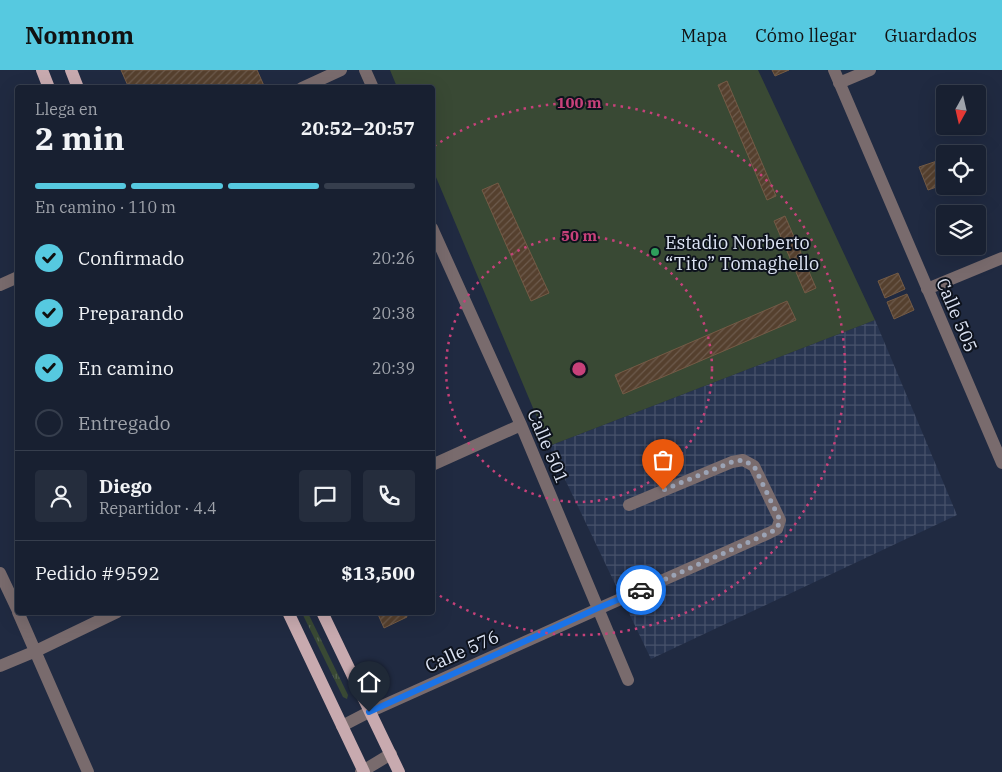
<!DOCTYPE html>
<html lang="es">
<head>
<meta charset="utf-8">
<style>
  body { margin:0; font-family:"IBM Plex Serif",serif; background:#252d3d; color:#f1f3f6; height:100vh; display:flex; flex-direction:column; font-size:19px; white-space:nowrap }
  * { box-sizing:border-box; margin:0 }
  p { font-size:16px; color:#9fa3ab }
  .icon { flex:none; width:28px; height:28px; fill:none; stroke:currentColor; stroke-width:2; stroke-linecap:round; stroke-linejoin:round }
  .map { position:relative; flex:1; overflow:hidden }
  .side { position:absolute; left:15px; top:15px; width:420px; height:530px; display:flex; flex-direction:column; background:#182031; border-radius:5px; box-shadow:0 5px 20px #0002,0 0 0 1px #363e4d }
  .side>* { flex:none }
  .needle { width:32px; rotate:188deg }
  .controls { position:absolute; left:936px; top:15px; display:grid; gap:10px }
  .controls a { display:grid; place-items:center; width:50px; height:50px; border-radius:5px; background:#182031; box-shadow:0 5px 20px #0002,0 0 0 1px #363e4d; font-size:25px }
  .pin { position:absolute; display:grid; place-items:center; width:42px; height:42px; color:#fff; margin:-51px -21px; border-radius:50% 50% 50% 0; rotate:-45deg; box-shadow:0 0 5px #0007 }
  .pin .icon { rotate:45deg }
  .courier { position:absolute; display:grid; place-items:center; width:50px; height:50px; margin:-25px; border:4px solid #1a73e8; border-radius:50%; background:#fff; color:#222; box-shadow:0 1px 6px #0007 }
  .summary em { font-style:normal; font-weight:800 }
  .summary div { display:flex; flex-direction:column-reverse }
  .summary { display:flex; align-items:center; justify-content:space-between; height:85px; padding:0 20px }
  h1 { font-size:32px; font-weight:800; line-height:38px }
  .bar { display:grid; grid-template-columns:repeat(4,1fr); gap:8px 5px; align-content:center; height:60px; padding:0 20px }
  .bar i { height:6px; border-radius:4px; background:#363e4d }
  .bar .active { background:#56c9e0 }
  .bar p { grid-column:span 4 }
  .line { display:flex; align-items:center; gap:12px; padding:0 20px; border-top:1px solid #363e4d }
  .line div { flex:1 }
  .round { display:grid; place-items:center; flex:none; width:52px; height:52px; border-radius:5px; background:#252d3d }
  ol { padding:0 20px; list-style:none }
  li { display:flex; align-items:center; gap:15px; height:55px }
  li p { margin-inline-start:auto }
  li .icon { padding:5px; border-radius:50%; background:#56c9e0; color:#111; stroke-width:4 }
  li:last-child { color:#9fa3ab }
  li i { width:28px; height:28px; border:2px solid #363e4d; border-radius:50% }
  header { display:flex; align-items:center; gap:30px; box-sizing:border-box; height:70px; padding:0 25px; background:#56c9e0; color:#111 }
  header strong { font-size:24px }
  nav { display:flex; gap:28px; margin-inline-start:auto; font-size:18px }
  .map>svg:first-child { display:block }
  .industrial { fill:url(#industrial-grid) }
  .grass { fill:url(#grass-tufts) }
  .garden { fill:#394934 }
  .building { fill:url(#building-hatch); stroke:#745b46 }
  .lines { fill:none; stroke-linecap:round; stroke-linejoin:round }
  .minor { stroke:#796b6d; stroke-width:12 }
  .major { stroke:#c8aaaf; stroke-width:12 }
  .done { stroke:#9ba3b5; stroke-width:5; stroke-dasharray:0 9 }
  .route { stroke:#1a73e8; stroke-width:6 }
  .ring { fill:none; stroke:#c7417a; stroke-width:2.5; stroke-dasharray:2.5 5 }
  .leisure-dot { fill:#2e9e5b; stroke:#0e131d; stroke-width:2 }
  .labels { text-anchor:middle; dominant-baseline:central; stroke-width:4; stroke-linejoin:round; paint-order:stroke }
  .poi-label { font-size:18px; fill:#dde4f4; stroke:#0e131d; text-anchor:start }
  .street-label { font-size:18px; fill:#dde4f4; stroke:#0e131d }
  .centre { fill:#c7417a; stroke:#0e131d; stroke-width:2.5 }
  .ring-label { font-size:15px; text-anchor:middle; font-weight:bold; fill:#c7417a; stroke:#0e131d; stroke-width:4; stroke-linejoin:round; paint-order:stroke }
</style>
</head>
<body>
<header>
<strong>Nomnom</strong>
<nav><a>Mapa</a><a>Cómo llegar</a><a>Guardados</a></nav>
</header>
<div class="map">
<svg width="1002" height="702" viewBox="0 0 1002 702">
  <defs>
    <pattern id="industrial-grid" width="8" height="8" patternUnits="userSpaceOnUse" patternTransform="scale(1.25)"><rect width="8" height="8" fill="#283551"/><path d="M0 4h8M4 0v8" fill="none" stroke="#47526b"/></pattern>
    <pattern id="grass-tufts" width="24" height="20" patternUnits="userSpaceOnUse" patternTransform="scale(1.25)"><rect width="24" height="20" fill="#394934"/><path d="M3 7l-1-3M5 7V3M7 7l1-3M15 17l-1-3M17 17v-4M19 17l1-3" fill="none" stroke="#556352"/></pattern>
    <pattern id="building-hatch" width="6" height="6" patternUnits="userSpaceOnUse" patternTransform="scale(1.25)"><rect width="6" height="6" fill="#55402e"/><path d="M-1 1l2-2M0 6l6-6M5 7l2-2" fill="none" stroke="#6d5b4d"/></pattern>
  </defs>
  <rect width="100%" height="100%" fill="#202a41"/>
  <path class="industrial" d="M 875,250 L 957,445 L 651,589 L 549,376 Z"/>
  <path class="grass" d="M 302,543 L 308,543 L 348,625 L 347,629 L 343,627 Z"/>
  <path class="garden" d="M 390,0 L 758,0 L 875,250 L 549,376 L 433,100 L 432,18 L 397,17 Z"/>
  <path class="building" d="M 121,0 L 257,0 L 265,18 L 129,18 Z
    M 772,0 L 789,0 L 775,6 Z
    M 727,11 L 776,126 L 767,130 L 718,15 Z
    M 940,90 L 945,104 L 945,114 L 928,120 L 919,97 Z
    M 498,113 L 549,223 L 531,231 L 482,120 Z
    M 785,146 L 816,218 L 805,223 L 774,151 Z
    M 898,203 L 905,219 L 885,228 L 878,211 Z
    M 907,224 L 914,240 L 894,249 L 887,232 Z
    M 787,231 L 796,250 L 623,324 L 615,305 Z
    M 377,542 L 405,542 L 407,547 L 384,558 Z"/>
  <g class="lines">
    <path class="minor" d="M 365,0 L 373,18
      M 834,0 L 1002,393
      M 839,13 L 870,0
      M 302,18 L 341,0
      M 432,158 L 521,355 L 628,610
      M 0,215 L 18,207
      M 927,219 L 1002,188
      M 432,395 L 521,355
      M 0,503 L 18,541
      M 18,542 L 88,702
      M 0,596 L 36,581 L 117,542
      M 342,656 L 369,642 L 598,539 L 769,463 L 777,459 L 780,450 L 754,396 L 743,390 L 732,392 L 629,435
      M 361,702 L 391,684"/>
    <path class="major" d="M 42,0 L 49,18
      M 71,0 L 78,18
      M 288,542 L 364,702
      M 322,542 L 399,702"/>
  </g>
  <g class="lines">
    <path class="done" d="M 641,520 L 769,463 L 777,459 L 780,450 L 754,396 L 743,390 L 732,392 L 663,420"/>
    <path class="route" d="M 369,642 L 598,538 L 641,520"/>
  </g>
  <g class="ring">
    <circle cx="579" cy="299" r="133"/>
    <path d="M434 76A266 266 0 1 1 434 522"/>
  </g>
  <circle class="leisure-dot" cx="655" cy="182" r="5"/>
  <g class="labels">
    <g class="poi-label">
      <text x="665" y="172">Estadio Norberto<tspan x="665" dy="21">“Tito” Tomaghello</tspan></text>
    </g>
    <g class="street-label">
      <text transform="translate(957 245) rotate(67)">Calle 505</text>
      <text transform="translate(548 376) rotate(67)">Calle 501</text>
      <text transform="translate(462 581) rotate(-24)">Calle 576</text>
    </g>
  </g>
  <circle cx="579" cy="299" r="8" class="centre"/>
  <g class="ring-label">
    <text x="579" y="38">100 m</text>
    <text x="579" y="171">50 m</text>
  </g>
</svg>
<div class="controls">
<a><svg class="needle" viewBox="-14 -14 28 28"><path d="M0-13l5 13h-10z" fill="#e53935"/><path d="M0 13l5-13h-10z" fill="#9fa3ab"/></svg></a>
<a><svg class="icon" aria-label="locate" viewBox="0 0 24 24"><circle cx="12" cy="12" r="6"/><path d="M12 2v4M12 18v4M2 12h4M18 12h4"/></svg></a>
<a><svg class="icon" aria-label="layers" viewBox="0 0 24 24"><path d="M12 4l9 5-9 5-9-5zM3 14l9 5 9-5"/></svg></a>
</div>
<div class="pin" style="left:663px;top:420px;background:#ea580c"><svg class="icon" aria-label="bag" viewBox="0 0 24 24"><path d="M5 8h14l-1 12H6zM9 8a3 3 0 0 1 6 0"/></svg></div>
<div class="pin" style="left:369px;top:642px;background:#1f2937"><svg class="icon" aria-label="home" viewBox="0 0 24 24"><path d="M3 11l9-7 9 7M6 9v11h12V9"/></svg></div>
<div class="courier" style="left:641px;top:520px"><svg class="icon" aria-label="car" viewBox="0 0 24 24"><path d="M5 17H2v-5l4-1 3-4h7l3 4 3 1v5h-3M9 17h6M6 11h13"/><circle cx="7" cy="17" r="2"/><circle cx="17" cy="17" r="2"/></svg></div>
<section class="side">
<div class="summary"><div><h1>2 min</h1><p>Llega en</p></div><em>20:52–20:57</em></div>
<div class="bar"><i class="active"></i><i class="active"></i><i class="active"></i><i></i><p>En camino · 110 m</p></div>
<ol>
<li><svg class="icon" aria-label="check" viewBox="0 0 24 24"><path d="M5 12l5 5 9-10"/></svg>Confirmado<p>20:26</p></li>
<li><svg class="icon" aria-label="check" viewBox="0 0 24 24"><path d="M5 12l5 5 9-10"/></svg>Preparando<p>20:38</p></li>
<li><svg class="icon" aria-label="check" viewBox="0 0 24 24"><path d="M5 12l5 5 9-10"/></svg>En camino<p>20:39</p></li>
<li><i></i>Entregado</li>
</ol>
<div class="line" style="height:90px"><a class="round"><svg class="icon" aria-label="person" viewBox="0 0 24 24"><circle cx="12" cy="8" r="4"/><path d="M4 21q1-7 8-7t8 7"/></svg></a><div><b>Diego</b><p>Repartidor · 4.4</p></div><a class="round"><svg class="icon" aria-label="chat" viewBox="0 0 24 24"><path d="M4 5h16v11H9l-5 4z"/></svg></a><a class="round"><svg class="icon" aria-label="phone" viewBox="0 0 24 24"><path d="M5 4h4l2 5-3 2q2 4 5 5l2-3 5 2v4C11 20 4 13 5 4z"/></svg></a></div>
<div class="line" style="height:65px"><div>Pedido #9592</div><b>$13,500</b></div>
</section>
</div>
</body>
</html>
